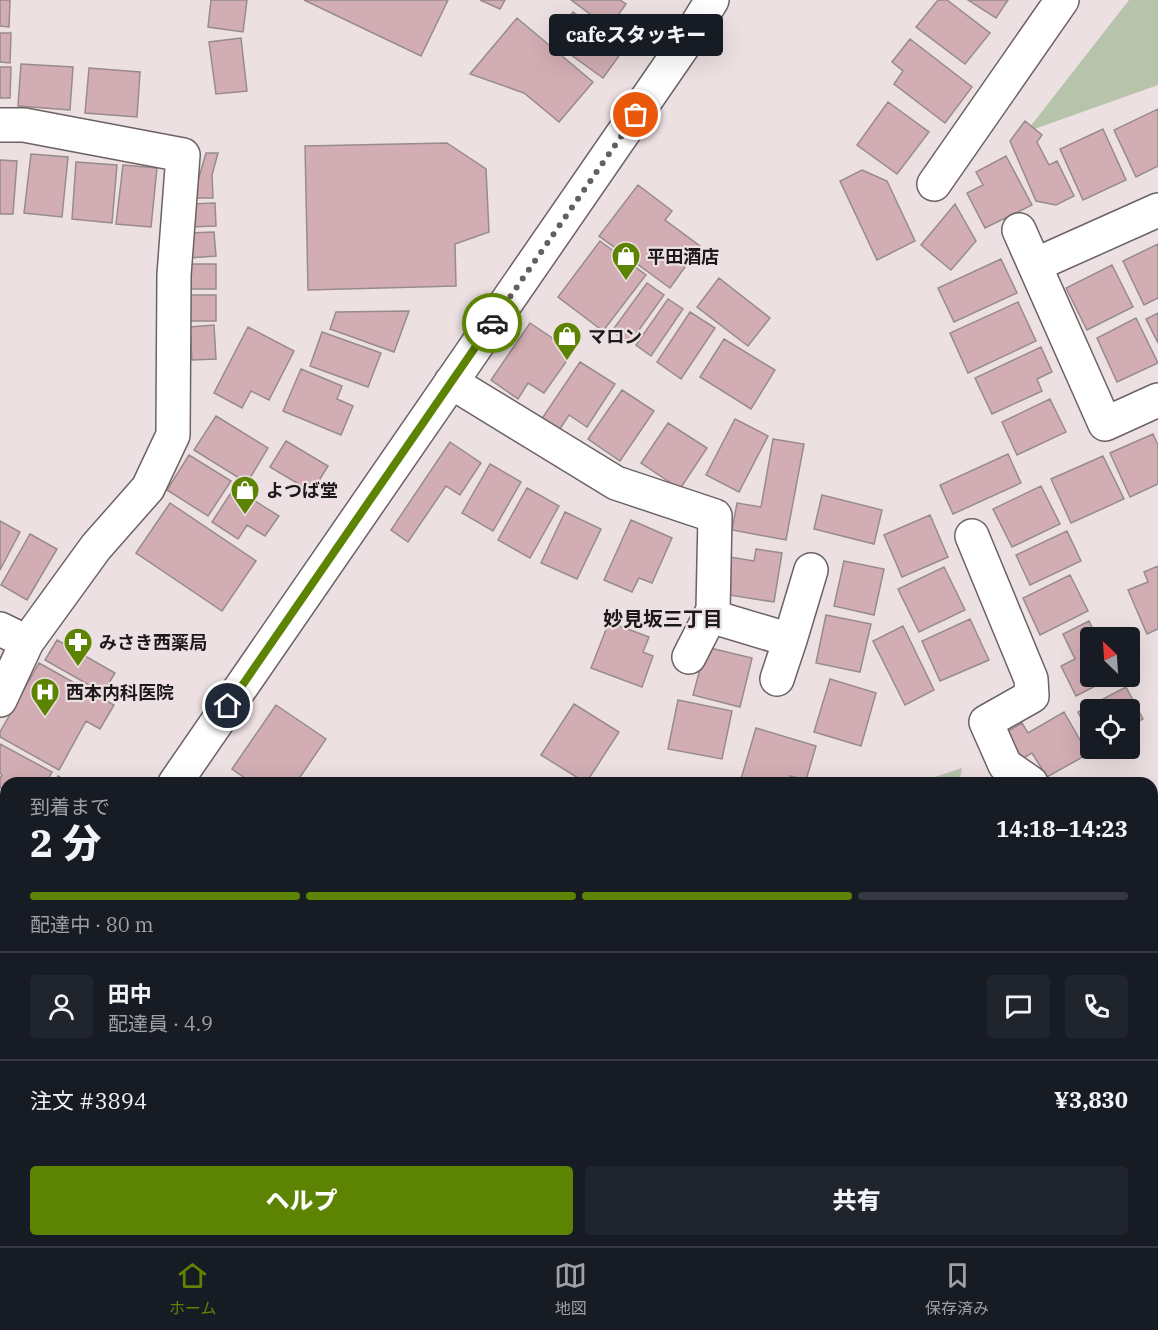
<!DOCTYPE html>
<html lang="ja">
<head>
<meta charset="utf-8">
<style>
  body { margin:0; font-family:"IBM Plex Serif","Noto Sans JP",serif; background:#20242c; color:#f1f3f6; height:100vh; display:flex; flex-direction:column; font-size:22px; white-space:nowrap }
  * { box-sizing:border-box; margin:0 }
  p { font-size:20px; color:#9ea1a6 }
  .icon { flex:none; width:33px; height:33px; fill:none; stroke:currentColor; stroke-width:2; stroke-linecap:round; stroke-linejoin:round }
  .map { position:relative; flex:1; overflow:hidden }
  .drawer { position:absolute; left:0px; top:777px; width:1158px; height:470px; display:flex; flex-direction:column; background:#171b24; border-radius:18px 18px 0 0; box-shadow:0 6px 24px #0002 }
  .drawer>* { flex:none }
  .needle { width:39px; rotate:335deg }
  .fabs { position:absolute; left:1080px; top:627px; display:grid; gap:12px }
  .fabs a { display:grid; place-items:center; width:60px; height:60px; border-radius:6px; background:#171b24; box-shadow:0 6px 24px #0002; font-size:30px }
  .pin { position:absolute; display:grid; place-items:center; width:51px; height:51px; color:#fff; margin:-26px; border:3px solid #fff; border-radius:50%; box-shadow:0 2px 6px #0007 }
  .courier { position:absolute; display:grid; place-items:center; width:60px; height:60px; margin:-30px; border:4px solid #5d8303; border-radius:50%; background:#fff; color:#222; box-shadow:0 2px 8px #0007 }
  .bubble { position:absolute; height:42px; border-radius:6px; background:#171b24; box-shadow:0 6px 24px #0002; font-size:20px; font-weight:800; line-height:42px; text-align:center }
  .summary em { font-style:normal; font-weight:800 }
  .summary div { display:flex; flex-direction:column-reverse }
  .summary { display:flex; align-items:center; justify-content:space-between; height:102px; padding:0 30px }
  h1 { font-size:39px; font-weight:800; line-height:45px }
  .bar { display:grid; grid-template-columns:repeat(4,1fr); gap:9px 6px; align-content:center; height:72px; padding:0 30px }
  .bar i { height:8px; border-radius:4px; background:#363941 }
  .bar .on { background:#5d8303 }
  .bar p { grid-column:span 4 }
  .line { display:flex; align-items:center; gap:15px; padding:0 30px; border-top:2px solid #363941 }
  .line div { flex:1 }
  .round { display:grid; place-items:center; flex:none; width:63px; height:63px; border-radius:6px; background:#20242c }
  .cta { display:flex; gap:12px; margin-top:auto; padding:12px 30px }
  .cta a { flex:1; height:69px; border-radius:6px; background:#5d8303; color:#fff; font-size:24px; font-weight:800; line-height:69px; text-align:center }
  .cta a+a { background:#20242c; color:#f1f3f6 }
  .tab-bar { display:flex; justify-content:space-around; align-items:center; height:84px; border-top:2px solid #363941; background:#171b24; font-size:16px; color:#9ea1a6 }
  .tab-bar a { display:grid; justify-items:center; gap:3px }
  .tab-bar .on { color:#5d8303 }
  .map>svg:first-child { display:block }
  .green { fill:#b7c3aa }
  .building { fill:#d2aeb4; stroke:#978b8d; stroke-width:1.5 }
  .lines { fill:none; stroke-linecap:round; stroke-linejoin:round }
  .minor-casing { stroke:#6c6263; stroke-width:36 }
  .minor { stroke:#fff; stroke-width:33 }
  .done { stroke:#665f60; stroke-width:6; stroke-dasharray:0 10.8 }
  .route { stroke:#5d8303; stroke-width:8 }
  .labels { text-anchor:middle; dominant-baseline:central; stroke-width:4.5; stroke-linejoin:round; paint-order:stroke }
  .poi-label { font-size:18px; font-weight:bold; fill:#1d191a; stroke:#ede0e2; text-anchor:start }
  .neighbourhood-label { font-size:20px; font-weight:bold; fill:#1d191a; stroke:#ede0e2 }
</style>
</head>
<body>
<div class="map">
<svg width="1158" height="1246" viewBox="0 0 1158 1246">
  <rect width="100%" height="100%" fill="#ede0e2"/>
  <path class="green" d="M 1129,0 L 1158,0 L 1158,85 L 1026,132 Z
    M 962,768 L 959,783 L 917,783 Z"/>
  <path class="building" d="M 0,0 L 10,0 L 9,27 L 0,26 Z
    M 211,0 L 247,0 L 243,32 L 208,27 Z
    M 304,0 L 448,0 L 421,56 Z
    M 480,0 L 505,0 L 500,9 Z
    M 571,0 L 620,0 L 626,4 L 609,28 Z
    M 938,0 L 947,0 L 990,33 L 965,64 L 916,27 Z
    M 968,0 L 1008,0 L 996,18 Z
    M 573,12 L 624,49 L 603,78 L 552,41 Z
    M 517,18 L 593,82 L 559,122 L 524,93 L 470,74 Z
    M 0,33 L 11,33 L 10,63 L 0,62 Z
    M 241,38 L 247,91 L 216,94 L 209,42 Z
    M 910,39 L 972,87 L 945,123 L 894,84 L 903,71 L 892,62 Z
    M 21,64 L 73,67 L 70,110 L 18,106 Z
    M 0,67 L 11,67 L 10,98 L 0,98 Z
    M 89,68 L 140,72 L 137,117 L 85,113 Z
    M 888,102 L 929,132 L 897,174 L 857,145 Z
    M 1158,109 L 1158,166 L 1136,177 L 1114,130 Z
    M 1025,121 L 1042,135 L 1037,142 L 1049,165 L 1057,161 L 1074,196 L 1056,205 L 1036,201 L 1010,141 Z
    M 1103,129 L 1126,180 L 1083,200 L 1060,149 Z
    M 447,143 L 486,169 L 489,232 L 455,244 L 456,286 L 308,290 L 305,146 Z
    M 206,153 L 218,153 L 212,175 L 213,198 L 193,198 Z
    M 31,154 L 68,157 L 62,217 L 24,213 Z
    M 1006,156 L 1032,205 L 985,228 L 967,193 L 983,185 L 976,172 Z
    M 0,160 L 17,161 L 13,214 L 0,214 Z
    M 76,162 L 117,165 L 112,223 L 72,219 Z
    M 123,165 L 157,168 L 151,227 L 116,224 Z
    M 862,170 L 887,181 L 915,241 L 877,260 L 840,181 Z
    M 638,185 L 672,211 L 665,220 L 700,246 L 670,288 L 599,236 Z
    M 215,203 L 216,226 L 189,227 L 189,204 Z
    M 955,204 L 976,241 L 951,270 L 921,245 Z
    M 214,232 L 216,256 L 189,258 L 188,233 Z
    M 600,241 L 646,275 L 603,331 L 558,297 Z
    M 1158,244 L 1158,298 L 1144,305 L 1123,261 Z
    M 1001,259 L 1017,293 L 954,322 L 938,288 Z
    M 188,264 L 216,264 L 216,289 L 188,289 Z
    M 1112,265 L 1133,307 L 1087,330 L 1066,288 Z
    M 719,278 L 770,318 L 748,346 L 697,307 Z
    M 647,283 L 664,295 L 629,344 L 612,331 Z
    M 190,295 L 216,295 L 216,321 L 190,321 Z
    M 668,299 L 683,309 L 651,356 L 636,345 Z
    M 1018,302 L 1036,341 L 968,373 L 950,333 Z
    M 409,311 L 394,352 L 330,329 L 336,312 Z
    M 690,312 L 715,328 L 681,379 L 657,362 Z
    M 1158,313 L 1158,343 L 1146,319 Z
    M 1136,318 L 1158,363 L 1117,382 L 1097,338 Z
    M 530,323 L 573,352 L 544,393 L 528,383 L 518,399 L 491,380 Z
    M 214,325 L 216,359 L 192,360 L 190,327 Z
    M 248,327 L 294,351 L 269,400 L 251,391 L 242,408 L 214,393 Z
    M 322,332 L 381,353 L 368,387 L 310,366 Z
    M 724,339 L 775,370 L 751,409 L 700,377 Z
    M 1041,347 L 1052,372 L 1037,379 L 1042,391 L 992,414 L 975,378 Z
    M 580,362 L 615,384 L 587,427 L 569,415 L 558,432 L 541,420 Z
    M 301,369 L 342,386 L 337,399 L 353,406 L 341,435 L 283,411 Z
    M 622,390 L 654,411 L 620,461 L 588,439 Z
    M 1050,399 L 1066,432 L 1017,455 L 1002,422 Z
    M 216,416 L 268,448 L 247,483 L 194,450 Z
    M 735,419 L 768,436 L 739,492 L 706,475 Z
    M 668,423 L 707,448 L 680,489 L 641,463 Z
    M 1153,434 L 1158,445 L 1158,484 L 1130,497 L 1110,453 Z
    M 773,439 L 804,444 L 786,540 L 732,530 L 737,503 L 761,507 Z
    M 286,441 L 328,466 L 312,492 L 270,467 Z
    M 450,442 L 481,463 L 460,495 L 446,486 L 408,542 L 391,530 Z
    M 1008,454 L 1021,483 L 953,514 L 940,485 Z
    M 189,455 L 231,481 L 208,516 L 167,490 Z
    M 1103,456 L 1124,499 L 1071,523 L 1051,479 Z
    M 490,464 L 521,482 L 493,531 L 462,513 Z
    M 1041,486 L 1060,524 L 1012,547 L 993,509 Z
    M 234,488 L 279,516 L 265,536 L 247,525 L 238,539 L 212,522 Z
    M 527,488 L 559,506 L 530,558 L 498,540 Z
    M 822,495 L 882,510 L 874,544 L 814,529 Z
    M 170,503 L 256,561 L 222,611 L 136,553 Z
    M 565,512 L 601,529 L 577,579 L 541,563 Z
    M 930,515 L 948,557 L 902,577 L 884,535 Z
    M 631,520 L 672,538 L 652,583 L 639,578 L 632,592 L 604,580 Z
    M 0,521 L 20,532 L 0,570 Z
    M 1067,531 L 1081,561 L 1030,585 L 1016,555 Z
    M 30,534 L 57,549 L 27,600 L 1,585 Z
    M 756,549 L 782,553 L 774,602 L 723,594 L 730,557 L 754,561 Z
    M 844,561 L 884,569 L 874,615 L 834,606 Z
    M 1158,566 L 1158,629 L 1147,634 L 1128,590 L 1148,582 L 1144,572 Z
    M 944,567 L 965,610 L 919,632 L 898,589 Z
    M 1070,575 L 1088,611 L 1040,635 L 1023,598 Z
    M 826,615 L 871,624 L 860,672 L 816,663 Z
    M 970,619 L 989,660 L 940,681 L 922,641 Z
    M 1089,621 L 1097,638 L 1090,638 L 1090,676 L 1115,676 L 1076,696 L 1061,666 L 1075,659 L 1063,634 Z
    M 609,622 L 649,637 L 643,652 L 653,656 L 642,687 L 591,668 Z
    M 903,626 L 934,690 L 905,705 L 873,641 Z
    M 57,640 L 115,673 L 103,693 L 45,660 Z
    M 706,647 L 752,658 L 740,707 L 693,695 Z
    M 39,663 L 114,705 L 100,729 L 86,721 L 59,770 L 0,737 L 0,732 Z
    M 830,679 L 876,693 L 861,746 L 814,732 Z
    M 1126,687 L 1143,719 L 1130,726 L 1130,710 L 1090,710 L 1090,737 L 1078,712 Z
    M 678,700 L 732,711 L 722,759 L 668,749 Z
    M 574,704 L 619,732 L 586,783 L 541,755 Z
    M 276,705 L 326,739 L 296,783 L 252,783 L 232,769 Z
    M 1064,712 L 1088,754 L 1047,777 L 1032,753 L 1018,761 L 1003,734 L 1022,723 L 1028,733 Z
    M 756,728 L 816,746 L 806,780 L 790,776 L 788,783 L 755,783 L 741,779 Z
    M 0,744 L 52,772 L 46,783 L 6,783 L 6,791 L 0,788 L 0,778 L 2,775 L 0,773 Z
    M 58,776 L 69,783 L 54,783 Z
    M 0,794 L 6,798 L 6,846 L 0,842 Z
    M 6,860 L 6,880 L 0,876 L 0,869 Z
    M 1158,887 L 1158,939 L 1152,942 L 1152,890 Z
    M 1158,1019 L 1158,1079 L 1152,1072 L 1152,1024 Z
    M 1158,1134 L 1158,1189 L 1156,1190 L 1152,1177 L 1152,1136 Z
    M 6,1201 L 6,1218 L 1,1202 Z
    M 1152,1230 L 1157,1246 L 1085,1246 L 1083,1240 L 1152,1240 Z
    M 13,1240 L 51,1240 L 53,1246 L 15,1246 Z
    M 353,1240 L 358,1240 L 360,1246 L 335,1246 Z
    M 392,1240 L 442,1240 L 444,1246 L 394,1246 Z
    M 488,1240 L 555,1240 L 557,1246 L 490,1246 Z
    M 570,1240 L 618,1240 L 620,1246 L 568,1246 L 566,1242 Z
    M 656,1240 L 670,1240 L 671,1246 L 638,1246 Z
    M 879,1240 L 966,1240 L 968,1246 L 881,1246 Z
    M 1067,1240 L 1068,1246 L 1047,1246 L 1065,1240 Z"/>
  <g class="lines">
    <g class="minor-casing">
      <path id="minor" d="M 0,125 L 24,125 L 183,155 L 174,275 L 173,435 L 148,488 L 96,547 L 27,642 L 0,700
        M 934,184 L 1062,0
        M 1019,230 L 1105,424 L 1158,400
        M 1035,265 L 1158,210
        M 451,382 L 616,483 L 715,516 L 713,610 L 689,657
        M 972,536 L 1031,679 L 1032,696 L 986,722 L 1005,765 L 1031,783
        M 710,616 L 790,640
        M 0,629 L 27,642
        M 777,679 L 790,640 L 811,570
        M 175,783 L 688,39 L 712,0
        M 1152,857 L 1158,854
        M 0,1013 L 6,1008
        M 1152,1100 L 1158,1108
        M 472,1240 L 473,1246
        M 778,1240 L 796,1246
        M 211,1246 L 230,1240"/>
    </g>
    <use href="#minor" class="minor"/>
  </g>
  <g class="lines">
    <path class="done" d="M 492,323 L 636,115"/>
    <path class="route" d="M 228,706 L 492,323"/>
  </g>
  <defs>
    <g id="shop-pin" transform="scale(1.5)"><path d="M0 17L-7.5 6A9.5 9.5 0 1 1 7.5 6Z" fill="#5d8303" stroke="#ede0e2"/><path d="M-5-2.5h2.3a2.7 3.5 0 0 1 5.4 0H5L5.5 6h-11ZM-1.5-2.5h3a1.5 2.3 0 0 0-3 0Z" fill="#fff"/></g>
    <g id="pharmacy-pin" transform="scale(1.5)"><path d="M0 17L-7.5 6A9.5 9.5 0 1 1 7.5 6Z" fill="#5d8303" stroke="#ede0e2"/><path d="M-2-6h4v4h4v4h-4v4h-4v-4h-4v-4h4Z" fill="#fff"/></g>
    <g id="hospital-pin" transform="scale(1.5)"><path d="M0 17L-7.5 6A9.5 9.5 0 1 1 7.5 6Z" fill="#5d8303" stroke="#ede0e2"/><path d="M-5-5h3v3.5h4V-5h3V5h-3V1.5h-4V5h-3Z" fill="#fff"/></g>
  </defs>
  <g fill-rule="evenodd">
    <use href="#shop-pin" x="626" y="256"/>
    <use href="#shop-pin" x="567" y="336"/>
    <use href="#shop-pin" x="245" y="490"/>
    <use href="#pharmacy-pin" x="78" y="642"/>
    <use href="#hospital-pin" x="45" y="692"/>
  </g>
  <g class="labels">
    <g class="poi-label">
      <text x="647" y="256">平田酒店</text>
      <text x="588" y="336">マロン</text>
      <text x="266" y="490">よつば堂</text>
      <text x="99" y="642">みさき西薬局</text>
      <text x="66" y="692">西本内科医院</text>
    </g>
    <g class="neighbourhood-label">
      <text x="663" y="618">妙見坂三丁目</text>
    </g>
  </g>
</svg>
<div class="fabs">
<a><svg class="needle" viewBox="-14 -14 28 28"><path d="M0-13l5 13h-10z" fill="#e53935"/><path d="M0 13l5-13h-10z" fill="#9ea1a6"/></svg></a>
<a><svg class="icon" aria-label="locate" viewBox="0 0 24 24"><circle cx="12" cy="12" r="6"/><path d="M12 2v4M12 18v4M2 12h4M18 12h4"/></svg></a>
</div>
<div class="pin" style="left:636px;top:115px;background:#ea580c"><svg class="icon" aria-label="bag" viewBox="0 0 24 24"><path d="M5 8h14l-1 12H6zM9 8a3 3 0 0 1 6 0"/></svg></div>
<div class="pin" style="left:228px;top:706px;background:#1f2937"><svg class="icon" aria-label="home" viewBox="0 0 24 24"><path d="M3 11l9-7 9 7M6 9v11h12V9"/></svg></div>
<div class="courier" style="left:492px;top:323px"><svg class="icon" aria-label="car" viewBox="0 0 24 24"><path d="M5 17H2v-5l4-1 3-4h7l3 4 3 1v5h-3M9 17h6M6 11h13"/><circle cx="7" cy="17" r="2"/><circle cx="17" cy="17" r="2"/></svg></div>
<div class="bubble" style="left:549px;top:14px;width:174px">cafeスタッキー</div>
<section class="drawer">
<div class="summary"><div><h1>2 分</h1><p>到着まで</p></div><em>14:18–14:23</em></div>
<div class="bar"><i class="on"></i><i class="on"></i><i class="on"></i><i></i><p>配達中 · 80 m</p></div>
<div class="line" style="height:108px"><a class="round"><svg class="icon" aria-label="person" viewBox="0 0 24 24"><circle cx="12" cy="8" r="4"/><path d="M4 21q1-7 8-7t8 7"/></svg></a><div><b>田中</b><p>配達員 · 4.9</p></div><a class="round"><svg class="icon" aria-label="chat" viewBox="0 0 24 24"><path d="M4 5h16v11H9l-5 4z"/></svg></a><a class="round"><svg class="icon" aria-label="phone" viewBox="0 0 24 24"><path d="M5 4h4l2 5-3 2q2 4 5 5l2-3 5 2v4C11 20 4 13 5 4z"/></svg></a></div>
<div class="line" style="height:78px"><div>注文 #3894</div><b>¥3,830</b></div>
<div class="cta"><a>ヘルプ</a><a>共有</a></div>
</section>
</div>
<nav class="tab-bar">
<a class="on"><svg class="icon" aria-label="home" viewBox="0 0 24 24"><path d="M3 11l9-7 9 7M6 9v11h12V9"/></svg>ホーム</a>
<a><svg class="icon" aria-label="map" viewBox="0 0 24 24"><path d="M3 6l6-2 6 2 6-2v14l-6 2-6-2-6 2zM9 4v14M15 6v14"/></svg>地図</a>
<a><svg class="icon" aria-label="saved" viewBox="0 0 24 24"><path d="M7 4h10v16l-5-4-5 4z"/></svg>保存済み</a>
</nav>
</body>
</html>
